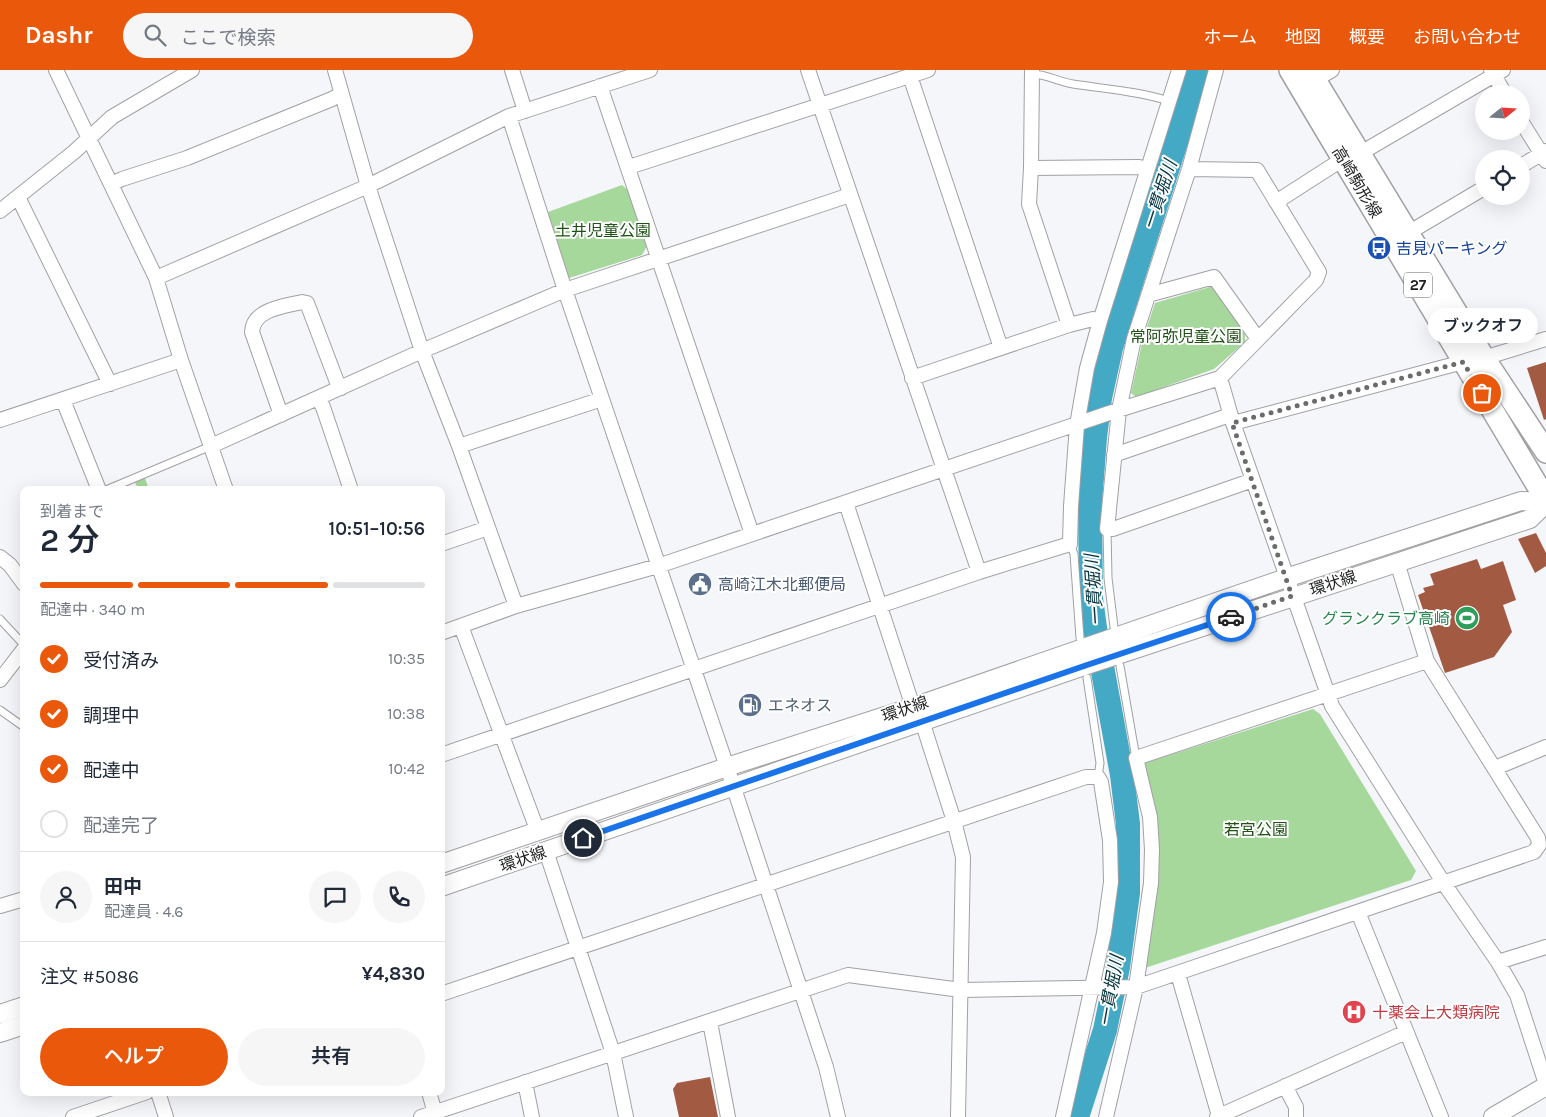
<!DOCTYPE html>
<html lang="ja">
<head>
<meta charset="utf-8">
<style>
  body { margin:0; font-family:Karla,"Noto Sans JP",sans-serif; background:#f6f6f7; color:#1f2937; height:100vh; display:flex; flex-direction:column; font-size:19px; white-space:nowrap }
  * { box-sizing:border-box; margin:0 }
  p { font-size:16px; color:#747a83 }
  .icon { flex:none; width:28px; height:28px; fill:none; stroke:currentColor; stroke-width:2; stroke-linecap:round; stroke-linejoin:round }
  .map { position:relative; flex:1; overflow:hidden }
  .panel { position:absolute; left:20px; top:416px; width:425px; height:610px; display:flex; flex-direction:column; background:#fff; border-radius:10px; box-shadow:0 5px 20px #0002 }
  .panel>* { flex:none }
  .needle { width:32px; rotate:72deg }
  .fabs { position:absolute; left:1475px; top:15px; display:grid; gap:10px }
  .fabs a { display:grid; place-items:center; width:55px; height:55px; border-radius:50%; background:#fff; box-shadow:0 5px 20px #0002; font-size:25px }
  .pin { position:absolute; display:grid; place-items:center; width:42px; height:42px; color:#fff; margin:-21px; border:2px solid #fff; border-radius:50%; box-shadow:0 1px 5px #0007 }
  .courier { position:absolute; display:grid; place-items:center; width:50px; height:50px; margin:-25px; border:4px solid #1a73e8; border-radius:50%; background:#fff; color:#222; box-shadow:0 1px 6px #0007 }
  .bubble { position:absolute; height:35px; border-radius:18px; background:#fff; box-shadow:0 5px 20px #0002; font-size:16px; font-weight:600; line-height:35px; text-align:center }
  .head em { font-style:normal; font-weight:600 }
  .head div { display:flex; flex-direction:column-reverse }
  .head { display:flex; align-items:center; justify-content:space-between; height:85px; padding:0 20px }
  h1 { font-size:32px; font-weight:600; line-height:38px }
  .bar { display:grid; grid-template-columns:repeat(4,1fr); gap:8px 5px; align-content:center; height:60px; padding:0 20px }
  .bar i { height:6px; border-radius:4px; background:#e0e1e3 }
  .bar .selected { background:#ea580c }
  .bar p { grid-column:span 4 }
  .line { display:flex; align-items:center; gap:12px; padding:0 20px; border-top:1px solid #e0e1e3 }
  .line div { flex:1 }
  .round { display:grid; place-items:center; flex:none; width:52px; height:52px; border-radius:26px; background:#f6f6f7 }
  ol { padding:0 20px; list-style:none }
  li { display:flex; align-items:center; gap:15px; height:55px }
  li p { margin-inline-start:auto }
  li .icon { padding:5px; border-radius:50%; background:#ea580c; color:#fff; stroke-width:4 }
  li:last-child { color:#747a83 }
  li i { width:28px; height:28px; border:2px solid #e0e1e3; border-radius:50% }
  .action { display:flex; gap:10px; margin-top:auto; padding:10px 20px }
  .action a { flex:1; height:58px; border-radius:30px; background:#ea580c; color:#fff; font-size:20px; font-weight:600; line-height:58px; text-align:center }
  .action a+a { background:#f6f6f7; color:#1f2937 }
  header { display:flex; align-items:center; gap:30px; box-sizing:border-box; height:70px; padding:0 25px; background:#ea580c; color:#fff }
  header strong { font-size:24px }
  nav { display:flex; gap:28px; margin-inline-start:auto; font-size:18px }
  .search { width:350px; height:45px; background:#f6f6f7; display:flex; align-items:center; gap:12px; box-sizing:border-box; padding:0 18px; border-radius:28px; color:#747a83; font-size:19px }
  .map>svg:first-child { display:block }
  .green { fill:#a6d89c }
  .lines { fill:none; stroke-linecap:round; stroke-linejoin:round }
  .river { stroke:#43a9c5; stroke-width:24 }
  .building { fill:#a25a42 }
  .service-casing { stroke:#a1a1a4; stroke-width:9 }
  .minor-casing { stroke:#a1a1a4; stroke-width:16 }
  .tertiary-casing { stroke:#a1a1a4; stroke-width:20 }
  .primary-casing { stroke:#a1a1a4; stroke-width:24 }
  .service { stroke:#fff; stroke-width:7 }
  .minor { stroke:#fff; stroke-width:14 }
  .tertiary { stroke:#fff; stroke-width:18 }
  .primary { stroke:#fff; stroke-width:21 }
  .done { stroke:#6a6b6d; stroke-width:5; stroke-dasharray:0 9 }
  .route { stroke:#1a73e8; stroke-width:6 }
  .labels { text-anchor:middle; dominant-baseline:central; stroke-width:4; stroke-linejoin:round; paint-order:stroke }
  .shield { fill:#fff; stroke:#626364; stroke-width:1 }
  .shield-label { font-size:15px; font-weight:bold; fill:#1f2021 }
  .street-label { font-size:16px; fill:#1f2021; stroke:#fff }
  .park-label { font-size:16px; fill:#205216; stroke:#fff }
  .transit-label { font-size:16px; fill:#164399; stroke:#fff; text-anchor:start }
  .service-label { font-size:16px; fill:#4e5e75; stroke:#fff; text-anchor:start }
  .leisure-label { font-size:16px; fill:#27864d; stroke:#fff; text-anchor:end }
  .health-label { font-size:16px; fill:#be3a42; stroke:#fff; text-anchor:start }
  .water-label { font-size:18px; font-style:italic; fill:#053642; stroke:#fff }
</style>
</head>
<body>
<header>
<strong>Dashr</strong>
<div class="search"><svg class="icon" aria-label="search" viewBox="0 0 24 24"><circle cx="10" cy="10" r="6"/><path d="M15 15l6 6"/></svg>ここで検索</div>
<nav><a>ホーム</a><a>地図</a><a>概要</a><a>お問い合わせ</a></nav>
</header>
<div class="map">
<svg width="1546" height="1047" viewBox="0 0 1546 1047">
  <rect width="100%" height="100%" fill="#f5f6f9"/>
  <path class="green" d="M 622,115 L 630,122 L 647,176 L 642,185 L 566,209 L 548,142 Z
    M 1213,216 L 1245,264 L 1245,272 L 1214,299 L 1136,327 L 1131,323 L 1143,269 L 1155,233 Z
    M 145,408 L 149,420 L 138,420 L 135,412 Z
    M 1313,639 L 1320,644 L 1416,801 L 1411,810 L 1145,898 L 1149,859 L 1142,694 Z"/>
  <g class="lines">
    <path class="river" d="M 1077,1047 L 1105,960 L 1118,897 L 1128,823 L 1128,754 L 1122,705 L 1095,558 L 1091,528 L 1090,434 L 1095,367 L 1100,328 L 1111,278 L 1134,204 L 1199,0"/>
  </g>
  <path class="building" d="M 1546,292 L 1546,349 L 1544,350 L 1527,298 Z
    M 1536,463 L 1546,483 L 1546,496 L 1535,503 L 1518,469 Z
    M 1477,489 L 1481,499 L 1503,491 L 1516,530 L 1503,535 L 1512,562 L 1494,587 L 1445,603 L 1418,525 L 1425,522 L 1423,518 L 1434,515 L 1430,504 Z
    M 710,1007 L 718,1047 L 679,1047 L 673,1019 L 677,1013 Z"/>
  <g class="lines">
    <g class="service-casing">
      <path id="service" d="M 1032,4 C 1046,4 1059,12 1073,14 C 1105,19 1137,21 1169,31
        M 106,420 L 211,376
        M 1107,459 L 1108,508 L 1114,557
        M 1070,474 L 1074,484 L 1080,568
        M 0,549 L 24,575
        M 1120,596 L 1136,688
        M 1087,608 L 1100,693 L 1098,707
        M 0,640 L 24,657"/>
    </g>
    <g class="minor-casing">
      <path id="minor" d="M 56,0 L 156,208 L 181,290 L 226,420
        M 335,0 L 368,116 L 422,281 L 459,376 L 516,536
        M 512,0 L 525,41
        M 808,0 L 979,502
        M 1032,0 L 1031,98 L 1029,134 L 1069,255
        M 1216,0 L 1189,99 L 1134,269 L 1119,340 L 1107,459 L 1113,459 L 1253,410
        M 1491,0 L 1505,24
        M 910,6 L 1001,278
        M 1310,13 L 1332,0
        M 600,16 L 752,464
        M 509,46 L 565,220 L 727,697 L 826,997 L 838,1047
        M 1521,51 L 1546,91
        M 1359,84 L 1503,0
        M 1521,96 L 1546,81
        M 629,97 L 928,0
        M 1031,98 L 1139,97 L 1147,99
        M 111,114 L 122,109 L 187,88 L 332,29 L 341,24
        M 18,127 L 110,314
        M 1276,132 L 1343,89
        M 0,141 L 74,82 L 112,47 L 192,0
        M 1408,163 L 1484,118
        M 156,208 L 368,116 L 509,46 L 650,0
        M 1148,225 L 1214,207 L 1258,269
        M 1484,288 L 1546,269
        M 912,308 L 1069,255 L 1093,249 L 1100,251
        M 1220,308 L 1233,353 L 1332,636 L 1443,812 L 1498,892 L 1517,925 L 1546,1014
        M 318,328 L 323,337 L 351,420
        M 63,330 L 99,420
        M 281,345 L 252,262 C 253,239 285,236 302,232 L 307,233 L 337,312 L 341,318
        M 0,350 L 181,290
        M 1233,353 L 1463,292
        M 211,376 L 422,281 L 565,220 L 850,125
        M 459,376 L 602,329
        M 1114,385 L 1230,345
        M 846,433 L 913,637
        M 441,474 L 488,458
        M 0,487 L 10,495 L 24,514
        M 461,556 L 538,762
        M 441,563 L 516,536 L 658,496 L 1118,340 L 1220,308 L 1316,210 L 1319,202 L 1257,100 L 1189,99
        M 0,610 L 24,579
        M 922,651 L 954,751 L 963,787 L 958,1047
        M 441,685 L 979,502 L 1070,474 L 1071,436 L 1077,355 L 1087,298 L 1100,251 L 1179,0
        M 1495,698 L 1546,677
        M 546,781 L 613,983 L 626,1047
        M 0,836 L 24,829
        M 1358,842 L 1441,1047
        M 1498,892 L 1546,877
        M 1178,904 L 1219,1046
        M 441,924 L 1086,707 L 1098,707 L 1101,712 L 1110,770 L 1111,812 L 1104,863 L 1063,1047
        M 710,952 L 728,1047
        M 525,1012 L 532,1047
        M 1285,1016 L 1296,1037 L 1296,1047
        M 158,1022 L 166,1047
        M 429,1022 L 436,1047
        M 73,1047 L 147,1022
        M 421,1047 L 848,905 L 961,920 L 1136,917 L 1534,782 L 1539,775 L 1538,768 L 1427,591 L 1397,492
        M 1106,1047 L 1136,917 L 1151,813 L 1152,780 L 1150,747 L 1136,688 L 1427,591
        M 1217,1047 L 1406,962"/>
    </g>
    <g class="tertiary-casing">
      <path id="tertiary" d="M 441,794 L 727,697 L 913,637 L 1286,508 L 1521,431 L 1546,432
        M 441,817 L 1087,595 L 1530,449 L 1546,433
        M 0,944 L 24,936
        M 0,963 L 24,955
        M 1493,1047 L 1546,1016"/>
    </g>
    <g class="primary-casing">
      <path id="primary" d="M 1290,0 L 1546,430
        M 1309,0 L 1484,288 L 1546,382"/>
    </g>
    <use href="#service" class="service"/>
    <use href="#minor" class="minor"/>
    <use href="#tertiary" class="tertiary"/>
    <use href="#primary" class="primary"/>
  </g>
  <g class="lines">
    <path class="done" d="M 1231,547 L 1292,526 L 1232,353 L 1463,292 L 1482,323"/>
    <path class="route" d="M 583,768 L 1087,595 L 1231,547"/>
  </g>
  <defs>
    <g id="bus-disc" transform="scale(1.25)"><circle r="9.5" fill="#1a4fb4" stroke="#fff"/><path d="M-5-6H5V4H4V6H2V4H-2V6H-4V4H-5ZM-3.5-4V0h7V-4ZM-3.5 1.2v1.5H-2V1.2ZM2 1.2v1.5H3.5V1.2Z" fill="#fff"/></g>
    <g id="civic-disc" transform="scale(1.25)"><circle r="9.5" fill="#5c6f8a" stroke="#fff"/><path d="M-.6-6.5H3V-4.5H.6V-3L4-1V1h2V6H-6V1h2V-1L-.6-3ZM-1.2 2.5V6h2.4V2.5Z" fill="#fff"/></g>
    <g id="stadium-disc" transform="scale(1.25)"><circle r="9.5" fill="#2e9e5b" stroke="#fff"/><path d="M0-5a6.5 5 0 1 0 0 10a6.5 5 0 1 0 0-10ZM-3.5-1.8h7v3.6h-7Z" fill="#fff"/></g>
    <g id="fuel-disc" transform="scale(1.25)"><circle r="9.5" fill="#5c6f8a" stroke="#fff"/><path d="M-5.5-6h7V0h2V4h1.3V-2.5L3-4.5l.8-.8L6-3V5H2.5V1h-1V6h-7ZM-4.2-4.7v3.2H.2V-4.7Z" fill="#fff"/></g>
    <g id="hospital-disc" transform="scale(1.25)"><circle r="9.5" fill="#e0444e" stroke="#fff"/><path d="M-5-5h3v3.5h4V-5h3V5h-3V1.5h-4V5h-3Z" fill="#fff"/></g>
  </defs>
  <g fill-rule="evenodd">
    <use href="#bus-disc" x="1379" y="178"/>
    <use href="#civic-disc" x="700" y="514"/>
    <use href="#stadium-disc" x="1467" y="548"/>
    <use href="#fuel-disc" x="750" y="635"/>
    <use href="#hospital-disc" x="1354" y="942"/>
  </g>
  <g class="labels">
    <rect class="shield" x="1404" y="202.5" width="28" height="25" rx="4"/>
    <g class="shield-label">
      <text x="1418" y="215">27</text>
    </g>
    <g class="street-label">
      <text transform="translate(1357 112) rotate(59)">高崎駒形線</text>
      <text transform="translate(1333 513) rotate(-18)">環状線</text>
      <text transform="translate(905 639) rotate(-19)">環状線</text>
      <text transform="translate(523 789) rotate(-19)">環状線</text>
    </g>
    <g class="park-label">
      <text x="603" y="160">土井児童公園</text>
      <text x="1186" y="266">常阿弥児童公園</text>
      <text x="1256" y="759">若宮公園</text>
    </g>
    <g class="transit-label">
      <text x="1396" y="178">吉見パーキング</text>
    </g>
    <g class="service-label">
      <text x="718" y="514">高崎江木北郵便局</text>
      <text x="768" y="635">エネオス</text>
    </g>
    <g class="leisure-label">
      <text x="1450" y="548">グランクラブ高崎</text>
    </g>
    <g class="health-label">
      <text x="1372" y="942">十薬会上大類病院</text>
    </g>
    <g class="water-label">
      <text transform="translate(1160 125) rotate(-72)">一貫堀川</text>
      <text transform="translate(1094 520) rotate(-94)">一貫堀川</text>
      <text transform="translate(1111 921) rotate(-80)">一貫堀川</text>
    </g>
  </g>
</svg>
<div class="fabs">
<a><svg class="needle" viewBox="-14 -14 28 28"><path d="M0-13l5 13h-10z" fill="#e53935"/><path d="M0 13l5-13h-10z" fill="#747a83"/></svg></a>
<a><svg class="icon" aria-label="locate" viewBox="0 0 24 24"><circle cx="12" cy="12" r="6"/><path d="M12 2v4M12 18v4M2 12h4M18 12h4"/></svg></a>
</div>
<div class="pin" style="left:1482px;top:323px;background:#ea580c"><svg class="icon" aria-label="bag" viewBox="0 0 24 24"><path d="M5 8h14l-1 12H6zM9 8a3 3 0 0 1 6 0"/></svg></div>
<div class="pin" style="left:583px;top:768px;background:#1f2937"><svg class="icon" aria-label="home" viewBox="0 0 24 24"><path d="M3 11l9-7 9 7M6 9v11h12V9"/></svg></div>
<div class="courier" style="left:1231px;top:547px"><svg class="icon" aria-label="car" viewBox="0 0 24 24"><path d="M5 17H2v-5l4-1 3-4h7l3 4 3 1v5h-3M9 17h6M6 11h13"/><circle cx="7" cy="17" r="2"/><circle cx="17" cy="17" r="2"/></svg></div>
<div class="bubble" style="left:1428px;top:238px;width:110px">ブックオフ</div>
<section class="panel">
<div class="head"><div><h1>2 分</h1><p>到着まで</p></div><em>10:51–10:56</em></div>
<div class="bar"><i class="selected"></i><i class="selected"></i><i class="selected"></i><i></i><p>配達中 · 340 m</p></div>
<ol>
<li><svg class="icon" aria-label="check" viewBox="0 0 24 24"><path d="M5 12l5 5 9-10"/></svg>受付済み<p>10:35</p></li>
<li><svg class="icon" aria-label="check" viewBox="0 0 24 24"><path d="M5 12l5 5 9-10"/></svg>調理中<p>10:38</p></li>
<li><svg class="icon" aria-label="check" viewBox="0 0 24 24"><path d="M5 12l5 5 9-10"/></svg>配達中<p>10:42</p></li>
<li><i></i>配達完了</li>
</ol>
<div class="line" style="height:90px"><a class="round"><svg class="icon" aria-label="person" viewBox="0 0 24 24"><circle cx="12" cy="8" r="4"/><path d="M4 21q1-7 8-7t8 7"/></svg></a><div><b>田中</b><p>配達員 · 4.6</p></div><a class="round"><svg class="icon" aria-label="chat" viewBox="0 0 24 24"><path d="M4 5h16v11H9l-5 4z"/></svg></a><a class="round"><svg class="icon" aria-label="phone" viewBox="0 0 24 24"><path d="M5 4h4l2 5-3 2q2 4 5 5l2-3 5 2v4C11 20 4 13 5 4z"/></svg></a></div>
<div class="line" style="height:65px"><div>注文 #5086</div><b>¥4,830</b></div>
<div class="action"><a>ヘルプ</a><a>共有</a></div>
</section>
</div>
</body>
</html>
